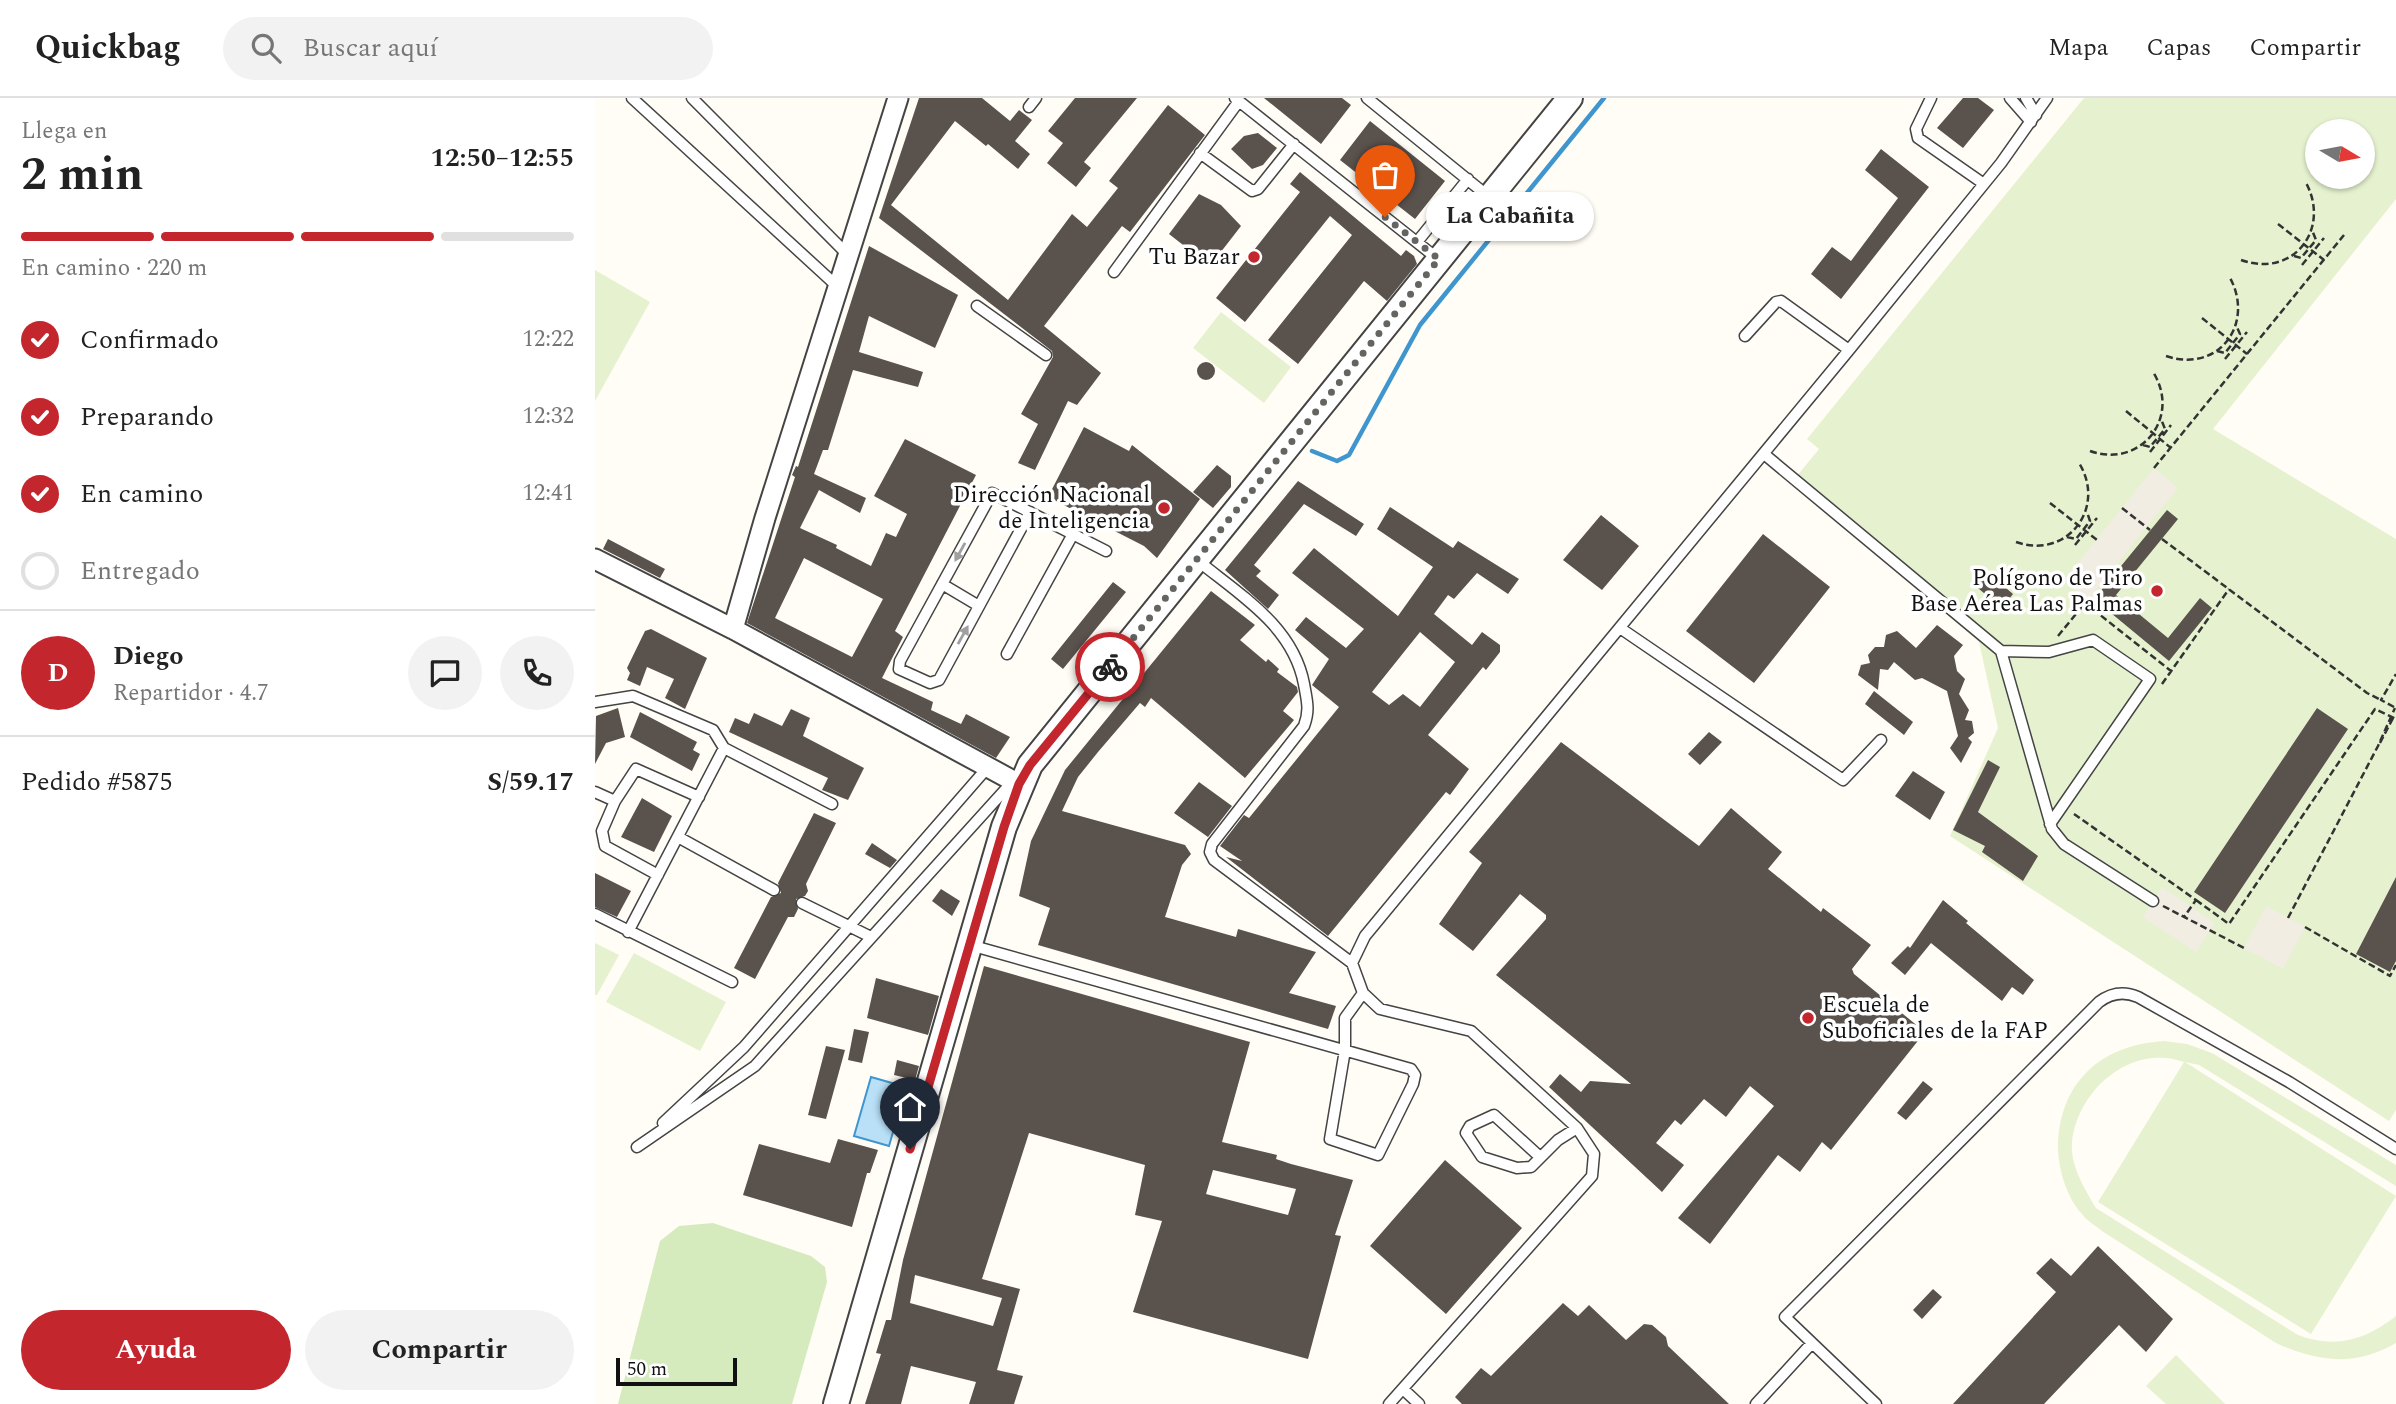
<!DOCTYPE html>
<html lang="es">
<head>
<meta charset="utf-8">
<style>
  body { margin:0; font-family:Spectral,serif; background:#f2f2f2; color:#222; height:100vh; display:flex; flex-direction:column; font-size:26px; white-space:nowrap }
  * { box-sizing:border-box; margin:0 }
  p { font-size:23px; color:#767676 }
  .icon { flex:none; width:38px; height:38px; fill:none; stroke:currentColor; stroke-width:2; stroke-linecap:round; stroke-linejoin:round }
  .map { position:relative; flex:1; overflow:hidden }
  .side { display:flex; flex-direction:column; background:#fff; width:595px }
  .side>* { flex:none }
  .needle { width:46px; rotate:100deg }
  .tools { position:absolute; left:1710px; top:21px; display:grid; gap:14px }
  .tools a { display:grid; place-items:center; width:70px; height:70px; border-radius:50%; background:#fff; box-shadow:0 2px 5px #0004; font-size:35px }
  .scale { position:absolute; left:21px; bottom:18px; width:121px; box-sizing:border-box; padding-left:7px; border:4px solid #111; border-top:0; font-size:19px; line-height:24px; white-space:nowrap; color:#111; -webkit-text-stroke:5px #fff; paint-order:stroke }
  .pin { position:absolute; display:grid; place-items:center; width:60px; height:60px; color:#fff; margin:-72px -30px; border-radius:50% 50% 50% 0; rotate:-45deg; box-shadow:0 0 7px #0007 }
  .pin .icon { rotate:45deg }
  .courier { position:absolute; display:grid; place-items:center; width:70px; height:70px; margin:-35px; border:5px solid #c4262e; border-radius:50%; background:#fff; color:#222; box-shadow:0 2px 9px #0007 }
  .bubble { position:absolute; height:49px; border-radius:24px; background:#fff; box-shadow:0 2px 5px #0004; font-size:23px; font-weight:700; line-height:49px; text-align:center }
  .headline em { font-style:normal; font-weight:700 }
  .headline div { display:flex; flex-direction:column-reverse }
  .headline { display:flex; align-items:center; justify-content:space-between; height:119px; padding:0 21px }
  h1 { font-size:46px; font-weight:700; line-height:52px }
  .bar { display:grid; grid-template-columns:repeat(4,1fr); gap:10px 7px; align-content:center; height:84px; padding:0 21px }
  .bar i { height:9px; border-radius:5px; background:#e0e0e0 }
  .bar .current { background:#c4262e }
  .bar p { grid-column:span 4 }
  .line { display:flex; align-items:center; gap:18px; padding:0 21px; border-top:2px solid #e0e0e0 }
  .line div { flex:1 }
  .round { display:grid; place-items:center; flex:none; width:74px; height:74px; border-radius:37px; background:#f2f2f2 }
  ol { padding:0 21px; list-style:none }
  li { display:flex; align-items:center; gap:21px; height:77px }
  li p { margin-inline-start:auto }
  li .icon { padding:7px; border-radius:50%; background:#c4262e; color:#fff; stroke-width:4 }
  li:last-child { color:#767676 }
  li i { width:38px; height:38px; border:4px solid #e0e0e0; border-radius:50% }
  .cta { display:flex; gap:14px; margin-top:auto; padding:14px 21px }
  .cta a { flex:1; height:80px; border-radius:42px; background:#c4262e; color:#fff; font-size:28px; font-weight:700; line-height:80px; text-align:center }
  .cta a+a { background:#f2f2f2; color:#222 }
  header { display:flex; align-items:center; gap:42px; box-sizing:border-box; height:98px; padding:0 35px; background:#fff; border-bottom:2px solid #e0e0e0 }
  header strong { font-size:33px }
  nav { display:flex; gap:38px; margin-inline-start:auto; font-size:24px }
  .search { width:490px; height:63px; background:#f2f2f2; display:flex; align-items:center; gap:18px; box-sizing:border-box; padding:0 24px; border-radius:38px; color:#767676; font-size:26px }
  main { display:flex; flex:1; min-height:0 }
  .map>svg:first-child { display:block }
  .green { fill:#d5ebbd }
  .pitch { fill:#e6f2cf; fill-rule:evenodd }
  .plaza { fill:#f1ede2 }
  .water { fill:#b9e0f7; stroke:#3f96cf; stroke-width:2 }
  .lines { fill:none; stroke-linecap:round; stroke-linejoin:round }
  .stream { stroke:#3f96cf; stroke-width:4.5 }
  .building { fill:#5a524d; fill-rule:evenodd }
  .service-casing { stroke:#444; stroke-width:13 }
  .minor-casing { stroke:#444; stroke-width:23 }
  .tertiary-casing { stroke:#444; stroke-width:28 }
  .path { stroke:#333; stroke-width:2.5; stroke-dasharray:7 3.5; stroke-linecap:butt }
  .service { stroke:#fff; stroke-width:10 }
  .minor { stroke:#fff; stroke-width:19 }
  .tertiary { stroke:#fff; stroke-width:24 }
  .oneway { fill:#a0a0a0 }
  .done { stroke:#646461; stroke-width:7; stroke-dasharray:0 12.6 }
  .route { stroke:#c4262e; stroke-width:9 }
  .poi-dot { fill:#c4262e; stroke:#fff; stroke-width:2.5 }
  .labels { text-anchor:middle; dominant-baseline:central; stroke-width:7; stroke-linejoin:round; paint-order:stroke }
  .poi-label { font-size:23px; fill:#111; stroke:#fff; text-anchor:end }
</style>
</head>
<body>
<header>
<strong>Quickbag</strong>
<div class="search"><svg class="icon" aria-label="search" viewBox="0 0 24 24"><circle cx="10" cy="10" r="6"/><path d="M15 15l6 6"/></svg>Buscar aquí</div>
<nav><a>Mapa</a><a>Capas</a><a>Compartir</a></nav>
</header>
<main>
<section class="side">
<div class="headline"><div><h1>2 min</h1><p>Llega en</p></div><em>12:50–12:55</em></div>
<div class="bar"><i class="current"></i><i class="current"></i><i class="current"></i><i></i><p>En camino · 220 m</p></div>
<ol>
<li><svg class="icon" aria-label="check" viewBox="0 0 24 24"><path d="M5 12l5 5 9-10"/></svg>Confirmado<p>12:22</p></li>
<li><svg class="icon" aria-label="check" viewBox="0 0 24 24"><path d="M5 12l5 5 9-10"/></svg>Preparando<p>12:32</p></li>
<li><svg class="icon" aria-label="check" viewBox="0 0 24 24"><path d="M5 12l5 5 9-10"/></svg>En camino<p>12:41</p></li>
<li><i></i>Entregado</li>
</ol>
<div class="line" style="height:126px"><b class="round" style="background:#c4262e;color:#fff">D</b><div><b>Diego</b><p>Repartidor · 4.7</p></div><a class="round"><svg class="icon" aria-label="chat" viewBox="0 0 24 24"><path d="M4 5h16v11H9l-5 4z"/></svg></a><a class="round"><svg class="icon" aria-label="phone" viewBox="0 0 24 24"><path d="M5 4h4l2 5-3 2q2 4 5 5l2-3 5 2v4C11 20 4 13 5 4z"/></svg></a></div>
<div class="line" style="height:91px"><div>Pedido #5875</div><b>S/59.17</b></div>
<div class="cta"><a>Ayuda</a><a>Compartir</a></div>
</section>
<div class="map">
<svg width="1801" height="1306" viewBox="0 0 1801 1306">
  <rect width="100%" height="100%" fill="#fffdf5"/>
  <path class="green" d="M 118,1125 L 216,1158 L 230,1169 L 232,1184 L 197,1306 L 23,1306 L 65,1143 L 84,1128 Z"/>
  <path class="pitch" d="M 1489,0 L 1801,0 L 1801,101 L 1618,331 L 1801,441 L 1801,1012 L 1794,1023 L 1355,738 L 1403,630 L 1384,544 L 1197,384 L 1224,351 L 1212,341 ZM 1722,33 L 1768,33 L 1768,79 L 1722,79 Z
    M 0,172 L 55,204 L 0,303 Z
    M 626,214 L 696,269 L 669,305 L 598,250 Z
    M 0,845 L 24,857 L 2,897 L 0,897 Z
    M 39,855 L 131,904 L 105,953 L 11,904 Z
    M 1569,943 L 1592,946 L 1617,955 L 1801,1067 L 1801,1088 L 1604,967 L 1590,964 L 1801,1098 L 1716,1236 L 1503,1104 L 1589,964 C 1536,945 1482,992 1477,1045 C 1475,1068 1490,1091 1501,1110 L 1703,1237 C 1740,1251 1771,1242 1801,1218 L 1801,1245 C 1760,1269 1723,1264 1681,1245 L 1507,1133 C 1501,1128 1492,1123 1487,1116 C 1472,1100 1464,1073 1463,1052 C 1463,985 1505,947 1569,943 Z
    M 1581,1257 L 1630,1306 L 1571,1306 L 1551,1288 Z"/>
  <path class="plaza" d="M 1559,370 L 1583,390 L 1493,502 L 1469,482 Z
    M 1567,789 L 1620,825 L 1601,854 L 1548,819 Z
    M 1671,808 L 1710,829 L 1688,871 L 1649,850 Z"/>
  <path class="water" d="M 276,979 L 311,989 L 294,1048 L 259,1038 Z"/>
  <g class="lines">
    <path class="stream" d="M 717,353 L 742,363 L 754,357 L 825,227 L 1009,0"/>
  </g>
  <path class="building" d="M 324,0 L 387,0 L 415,23 L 424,12 L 437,22 L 420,43 L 435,56 L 423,71 L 393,46 L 391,48 L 360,23 L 296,107 L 413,202 L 477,116 L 492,129 L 523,90 L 514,83 L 573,7 L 610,37 L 535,134 L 527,128 L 449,228 L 506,275 L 482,307 L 473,303 L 440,372 L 423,365 L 443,326 L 426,316 L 458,259 L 457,253 L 284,120 Z
    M 480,0 L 542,0 L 489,64 L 496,70 L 481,89 L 452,65 L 468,45 L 453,33 Z
    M 669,0 L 747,0 L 756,7 L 726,46 Z
    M 1368,0 L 1383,0 L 1399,12 L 1368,50 L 1342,30 Z
    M 775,23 L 850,83 L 820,121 L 745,62 Z
    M 663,35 L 682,50 L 668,67 L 657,71 L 636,51 L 649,38 Z
    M 1286,51 L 1334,89 L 1246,201 L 1216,176 L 1237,149 L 1256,163 L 1303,100 L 1270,72 Z
    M 705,74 L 806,158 L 811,152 L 819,158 L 822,166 L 792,203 L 769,183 L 703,266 L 673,242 L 757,137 L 735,118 L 650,224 L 621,200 L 705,94 L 695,86 Z
    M 604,96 L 626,107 L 646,128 L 615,168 L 574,136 Z
    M 274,148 L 363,197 L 340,250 L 274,218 L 264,254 L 328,274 L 323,289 L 258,272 L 233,352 L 228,352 L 219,376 L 271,400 L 265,415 L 224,392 L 205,430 L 242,447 L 241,450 L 276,468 L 291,435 L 301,439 L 312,416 L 279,398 L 310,341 L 381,377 L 300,533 L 308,539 L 287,580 L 338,604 L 336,612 L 366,626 L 371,616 L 415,639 L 401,660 L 152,525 L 200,379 L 197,377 L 201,368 L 203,369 ZM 209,460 L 288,501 L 257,559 L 180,520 Z
    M602 273a9 9 0 1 1 18 0a9 9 0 1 1-18 0Z
    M 489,329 L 534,353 L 537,347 L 605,401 L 562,460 L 549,448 L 453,399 Z
    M 622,367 L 636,378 L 636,389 L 618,410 L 598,394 Z
    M 703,383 L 769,426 L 761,438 L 709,406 L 659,467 L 666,473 L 661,478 L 684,497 L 673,511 L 630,472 Z
    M 795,409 L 858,450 L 863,443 L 924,481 L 913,496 L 882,475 L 859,501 L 853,497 L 839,516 L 877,547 L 887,534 L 905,547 L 905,554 L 891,572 L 888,569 L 833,637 L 874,671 L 855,697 L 851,694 L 733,838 L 631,759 L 647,763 L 625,748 L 649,717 L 654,720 L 744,609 L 717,587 L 734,561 L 700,532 L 711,519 L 751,550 L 769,531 L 697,475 L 719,450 L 803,518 L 838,469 L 782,431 ZM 825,534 L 860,564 L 825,609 L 808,596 L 794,607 L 777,594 Z
    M 1572,412 L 1583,421 L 1521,497 L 1573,540 L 1605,500 L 1617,510 L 1574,563 L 1499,501 Z
    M 1006,417 L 1044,448 L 1007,492 L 968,462 Z
    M 1168,436 L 1235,489 L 1159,585 L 1091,533 Z
    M 13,441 L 70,471 L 65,480 L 8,451 Z
    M 1390,472 L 1418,496 L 1407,510 L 1378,486 Z
    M 518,484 L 531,494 L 468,571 L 456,561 Z
    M 616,493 L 660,527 L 645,542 L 671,564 L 673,561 L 684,571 L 682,574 L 702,589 L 703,594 L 688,613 L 699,622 L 650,680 L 556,600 L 550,609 L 545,605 L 503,654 L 483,679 L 467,713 L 590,747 L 596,756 L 587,767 L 570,819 L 641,839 L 643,831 L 721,854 L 694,895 L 741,908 L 733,931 L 443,847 L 455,810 L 424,798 L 436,743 L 470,672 Z
    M 1342,527 L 1368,547 L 1359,558 L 1362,573 L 1370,581 L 1364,596 L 1374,612 L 1370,622 L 1377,623 L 1379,635 L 1373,640 L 1377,644 L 1366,665 L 1355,650 L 1363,638 L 1352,593 L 1327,580 L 1320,582 L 1299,564 L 1293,572 L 1285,571 L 1283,592 L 1263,577 L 1266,567 L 1275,565 L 1273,557 L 1280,549 L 1289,549 L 1291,537 L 1302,533 L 1321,550 Z
    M 56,531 L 112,560 L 90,611 L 70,600 L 79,581 L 52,569 L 45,588 L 32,582 L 35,575 L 32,570 L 50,533 Z
    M 1279,593 L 1318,624 L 1309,637 L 1270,606 Z
    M 23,610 L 30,639 L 11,645 L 0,666 L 1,618 Z
    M 1722,610 L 1753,631 L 1630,815 L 1599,794 Z
    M 196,611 L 215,620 L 208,638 L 269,670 L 253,702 L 227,692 L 233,680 L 134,634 L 140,620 L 154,626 L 159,615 L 187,628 Z
    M 45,614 L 102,644 L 98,652 L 105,656 L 97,673 L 35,639 Z
    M 1114,634 L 1127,644 L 1105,667 L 1093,656 Z
    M 966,644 L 1104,748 L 1136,710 L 1187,754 L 1173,771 L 1226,814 L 1228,810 L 1276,847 L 1257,871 L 1259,876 L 1330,934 L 1236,1052 L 1227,1044 L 1205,1074 L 1183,1057 L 1115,1146 L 1083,1120 L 1179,1008 L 1155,988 L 1131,1019 L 1109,1001 L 1086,1027 L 1080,1022 L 1061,1045 L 1089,1067 L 1067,1094 L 954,989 L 965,976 L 986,994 L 995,983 L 1036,986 L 901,877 L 951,821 L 951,817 L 925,796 L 878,853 L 844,826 L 887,765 L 874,754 Z
    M 1393,662 L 1405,669 L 1383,714 L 1443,758 L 1428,783 L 1387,754 L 1390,748 L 1358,732 Z
    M 1318,673 L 1350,694 L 1335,722 L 1300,698 Z
    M 604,684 L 637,708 L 613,739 L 579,715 Z
    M 47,700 L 77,718 L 59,754 L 26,739 Z
    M 219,715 L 241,725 L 211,786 L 213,793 L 210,798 L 201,801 L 203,811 L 199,819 L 193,819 L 160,881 L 139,870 L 176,799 L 186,795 L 183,785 Z
    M 277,745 L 302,762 L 295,770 L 270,756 Z
    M 0,775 L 36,793 L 22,819 L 0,809 Z
    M 1801,779 L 1801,863 L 1795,874 L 1761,856 Z
    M 346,791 L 365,803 L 357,818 L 337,803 Z
    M 1348,802 L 1373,823 L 1371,825 L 1439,882 L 1428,897 L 1417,889 L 1407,903 L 1336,845 L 1310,877 L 1296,865 L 1313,848 L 1315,850 Z
    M 389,868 L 655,944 L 627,1044 L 682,1057 L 681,1061 L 696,1066 L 758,1082 L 740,1137 L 746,1138 L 713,1261 L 538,1214 L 567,1123 L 540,1117 L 550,1067 L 434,1035 L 387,1181 L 425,1191 L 402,1272 L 428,1278 L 419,1306 L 374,1306 L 381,1284 L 316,1268 L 306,1306 L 270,1306 L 286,1256 L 281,1255 L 291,1222 L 296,1222 L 308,1162 ZM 618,1072 L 701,1091 L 693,1117 L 611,1096 ZM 320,1177 L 407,1200 L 398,1228 L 315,1205 Z
    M 281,880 L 344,898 L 333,937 L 272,920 Z
    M 259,931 L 274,934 L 267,965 L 253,962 Z
    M 231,948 L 250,952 L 231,1021 L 213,1017 Z
    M 302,962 L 324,968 L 320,982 L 299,977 Z
    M 1328,983 L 1338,991 L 1311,1022 L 1302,1015 Z
    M 243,1041 L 283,1052 L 275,1075 L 272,1075 L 257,1129 L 148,1097 L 164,1046 L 235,1065 Z
    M 850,1062 L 927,1130 L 851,1216 L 775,1148 Z
    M 1503,1148 L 1578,1221 L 1551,1254 L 1524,1227 L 1449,1306 L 1358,1306 L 1461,1194 L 1441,1175 L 1456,1160 L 1476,1178 Z
    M 1338,1191 L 1347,1199 L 1327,1221 L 1318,1212 Z
    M 968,1205 L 983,1218 L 994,1207 L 1031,1242 L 1049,1226 L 1057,1227 L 1071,1239 L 1073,1248 L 1134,1306 L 867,1306 L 860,1299 L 886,1270 L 896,1278 Z"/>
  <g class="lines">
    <g class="service-casing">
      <path id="service" d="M 37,0 L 243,189
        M 97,0 L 253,157
        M 640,0 L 843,161
        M 772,0 L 894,99
        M 1336,0 L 1321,31 L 1323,40 L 1389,86
        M 1415,0 L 1436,24
        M 1431,0 L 1441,17
        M 434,9 L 441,0
        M 605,55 L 657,93 L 663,91 L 699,46
        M 822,144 L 873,81
        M 519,174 L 644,3
        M 382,208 L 451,257
        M 1150,238 L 1181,204 L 1186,203 L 1254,252
        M 1169,356 L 1406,553 L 1457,731 L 1469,746 L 1558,803
        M 435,414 L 344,582 L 335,585 L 304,571 L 305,563 L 397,395 L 511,453
        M 602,462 C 645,497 698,528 709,586 C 712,603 715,612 709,628 L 617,746 L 615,754 L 619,762 L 757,865 L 768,895 L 785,911 L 876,933 L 982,1030 L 999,1056 L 997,1078 L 794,1306
        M 347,486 L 384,508
        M 1025,530 L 1248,682 L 1286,642
        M 1406,553 L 1454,554 L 1498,542 L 1555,581 L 1455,726
        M 412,556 L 478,436
        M 0,604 L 38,598 L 118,632 L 129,650 L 237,706
        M 0,694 L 20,703 L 41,671 L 104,699
        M 20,703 L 7,733 L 10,748 L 63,777
        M 83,739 L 179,792
        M 207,805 L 276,839
        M 0,816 L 137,884
        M 33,834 L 129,650
        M 375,847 L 816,971 L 820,977 L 818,986 L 783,1057 L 735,1041 L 750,952 L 750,920 L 768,895
        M 757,865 L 770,838 L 1254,252 L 1406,65 L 1452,0
        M 68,1025 L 149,949 L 393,669
        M 42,1049 L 160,968 L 418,683
        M 945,1059 L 899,1017 L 875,1028 L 871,1035 L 887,1059 L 922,1070 L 936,1069 L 963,1042 L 982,1030
        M 808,1291 L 824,1306
        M 1161,1306 L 1217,1245
        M 1281,1306 L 1190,1219 L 1504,904 C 1516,895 1529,893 1543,899 L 1694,984 L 1801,1051"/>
    </g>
    <g class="minor-casing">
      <path id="minor" d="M 0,461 L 138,531 L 424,686
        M 138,531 L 170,420 L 303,0"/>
    </g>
    <g class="tertiary-casing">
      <path id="tertiary" d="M 241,1306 L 409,729 L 435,667 L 975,0"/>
    </g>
    <path class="path" d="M 1683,126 L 1729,162
      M 1699,158 L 1706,160 L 1721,142 L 1717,132
      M 1646,162 C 1699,181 1737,130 1710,83
      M 1707,167 L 1729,140
      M 1607,220 L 1652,256
      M 1622,253 L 1630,255 L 1645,236 L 1641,227
      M 1571,258 C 1624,276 1661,225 1634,178
      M 1630,261 L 1652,234
      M 1531,313 L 1576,350
      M 1548,347 L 1555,349 L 1570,331 L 1566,321
      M 1495,353 C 1545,371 1587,320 1558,274
      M 1555,354 L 1576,327
      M 1559,370 L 1749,137
      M 1455,405 L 1502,442
      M 1527,410 L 1555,432
      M 1472,439 L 1481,441 L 1495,423 L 1492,414
      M 1567,441 L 1772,595 L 1786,602
      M 1421,444 C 1472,462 1512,410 1484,365
      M 1480,447 L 1502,420
      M 1463,538 L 1490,505 L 1576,573
      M 1567,586 L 1634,491
      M 1799,609 L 1786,602 L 1801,576
      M 1785,645 L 1798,620
      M 1479,716 L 1601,802 L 1589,819
      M 1601,802 L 1634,826 L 1780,611 L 1801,621
      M 1568,808 L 1649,850
      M 1693,820 L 1783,648 L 1800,610
      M 1710,829 L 1795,878 L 1801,867"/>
    <use href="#service" class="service"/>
    <use href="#minor" class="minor"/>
    <use href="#tertiary" class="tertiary"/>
  </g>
  <defs><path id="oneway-solid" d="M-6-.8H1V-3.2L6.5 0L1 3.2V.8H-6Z" transform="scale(1.75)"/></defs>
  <g class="oneway">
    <use href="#oneway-solid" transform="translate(365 454) rotate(119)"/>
    <use href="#oneway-solid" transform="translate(368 537) rotate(-61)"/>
  </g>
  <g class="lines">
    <path class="done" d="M 515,569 L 844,161 L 790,119"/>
    <path class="route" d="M 315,1051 L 409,729 L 424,686 L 435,667 L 515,569"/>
  </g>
  <g class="poi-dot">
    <circle cx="659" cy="159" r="7"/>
    <circle cx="569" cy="410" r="7"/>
    <circle cx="1562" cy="493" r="7"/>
    <circle cx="1213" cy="920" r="7"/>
  </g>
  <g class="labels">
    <g class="poi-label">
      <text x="645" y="159">Tu Bazar</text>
      <text x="555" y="397">Dirección Nacional<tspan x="555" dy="26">de Inteligencia</tspan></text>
      <text x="1548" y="480">Polígono de Tiro<tspan x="1548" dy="26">Base Aérea Las Palmas</tspan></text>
      <text x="1227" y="907" text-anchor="start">Escuela de<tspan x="1227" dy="26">Suboficiales de la FAP</tspan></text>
    </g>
  </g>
</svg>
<div class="tools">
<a><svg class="needle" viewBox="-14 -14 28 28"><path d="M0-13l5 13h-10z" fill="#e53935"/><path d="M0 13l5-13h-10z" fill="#767676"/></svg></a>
</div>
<div class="scale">50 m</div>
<div class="pin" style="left:790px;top:119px;background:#ea580c"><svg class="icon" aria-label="bag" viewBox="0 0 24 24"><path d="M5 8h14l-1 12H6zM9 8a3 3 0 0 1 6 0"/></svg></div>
<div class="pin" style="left:315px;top:1051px;background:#1f2937"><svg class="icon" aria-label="home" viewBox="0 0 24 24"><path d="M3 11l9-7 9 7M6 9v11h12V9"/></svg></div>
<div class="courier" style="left:515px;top:569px"><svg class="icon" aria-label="bike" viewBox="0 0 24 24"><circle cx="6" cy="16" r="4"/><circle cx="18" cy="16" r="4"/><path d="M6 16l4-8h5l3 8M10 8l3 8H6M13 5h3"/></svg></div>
<div class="bubble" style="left:831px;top:94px;width:168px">La Cabañita</div>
</div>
</main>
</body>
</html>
